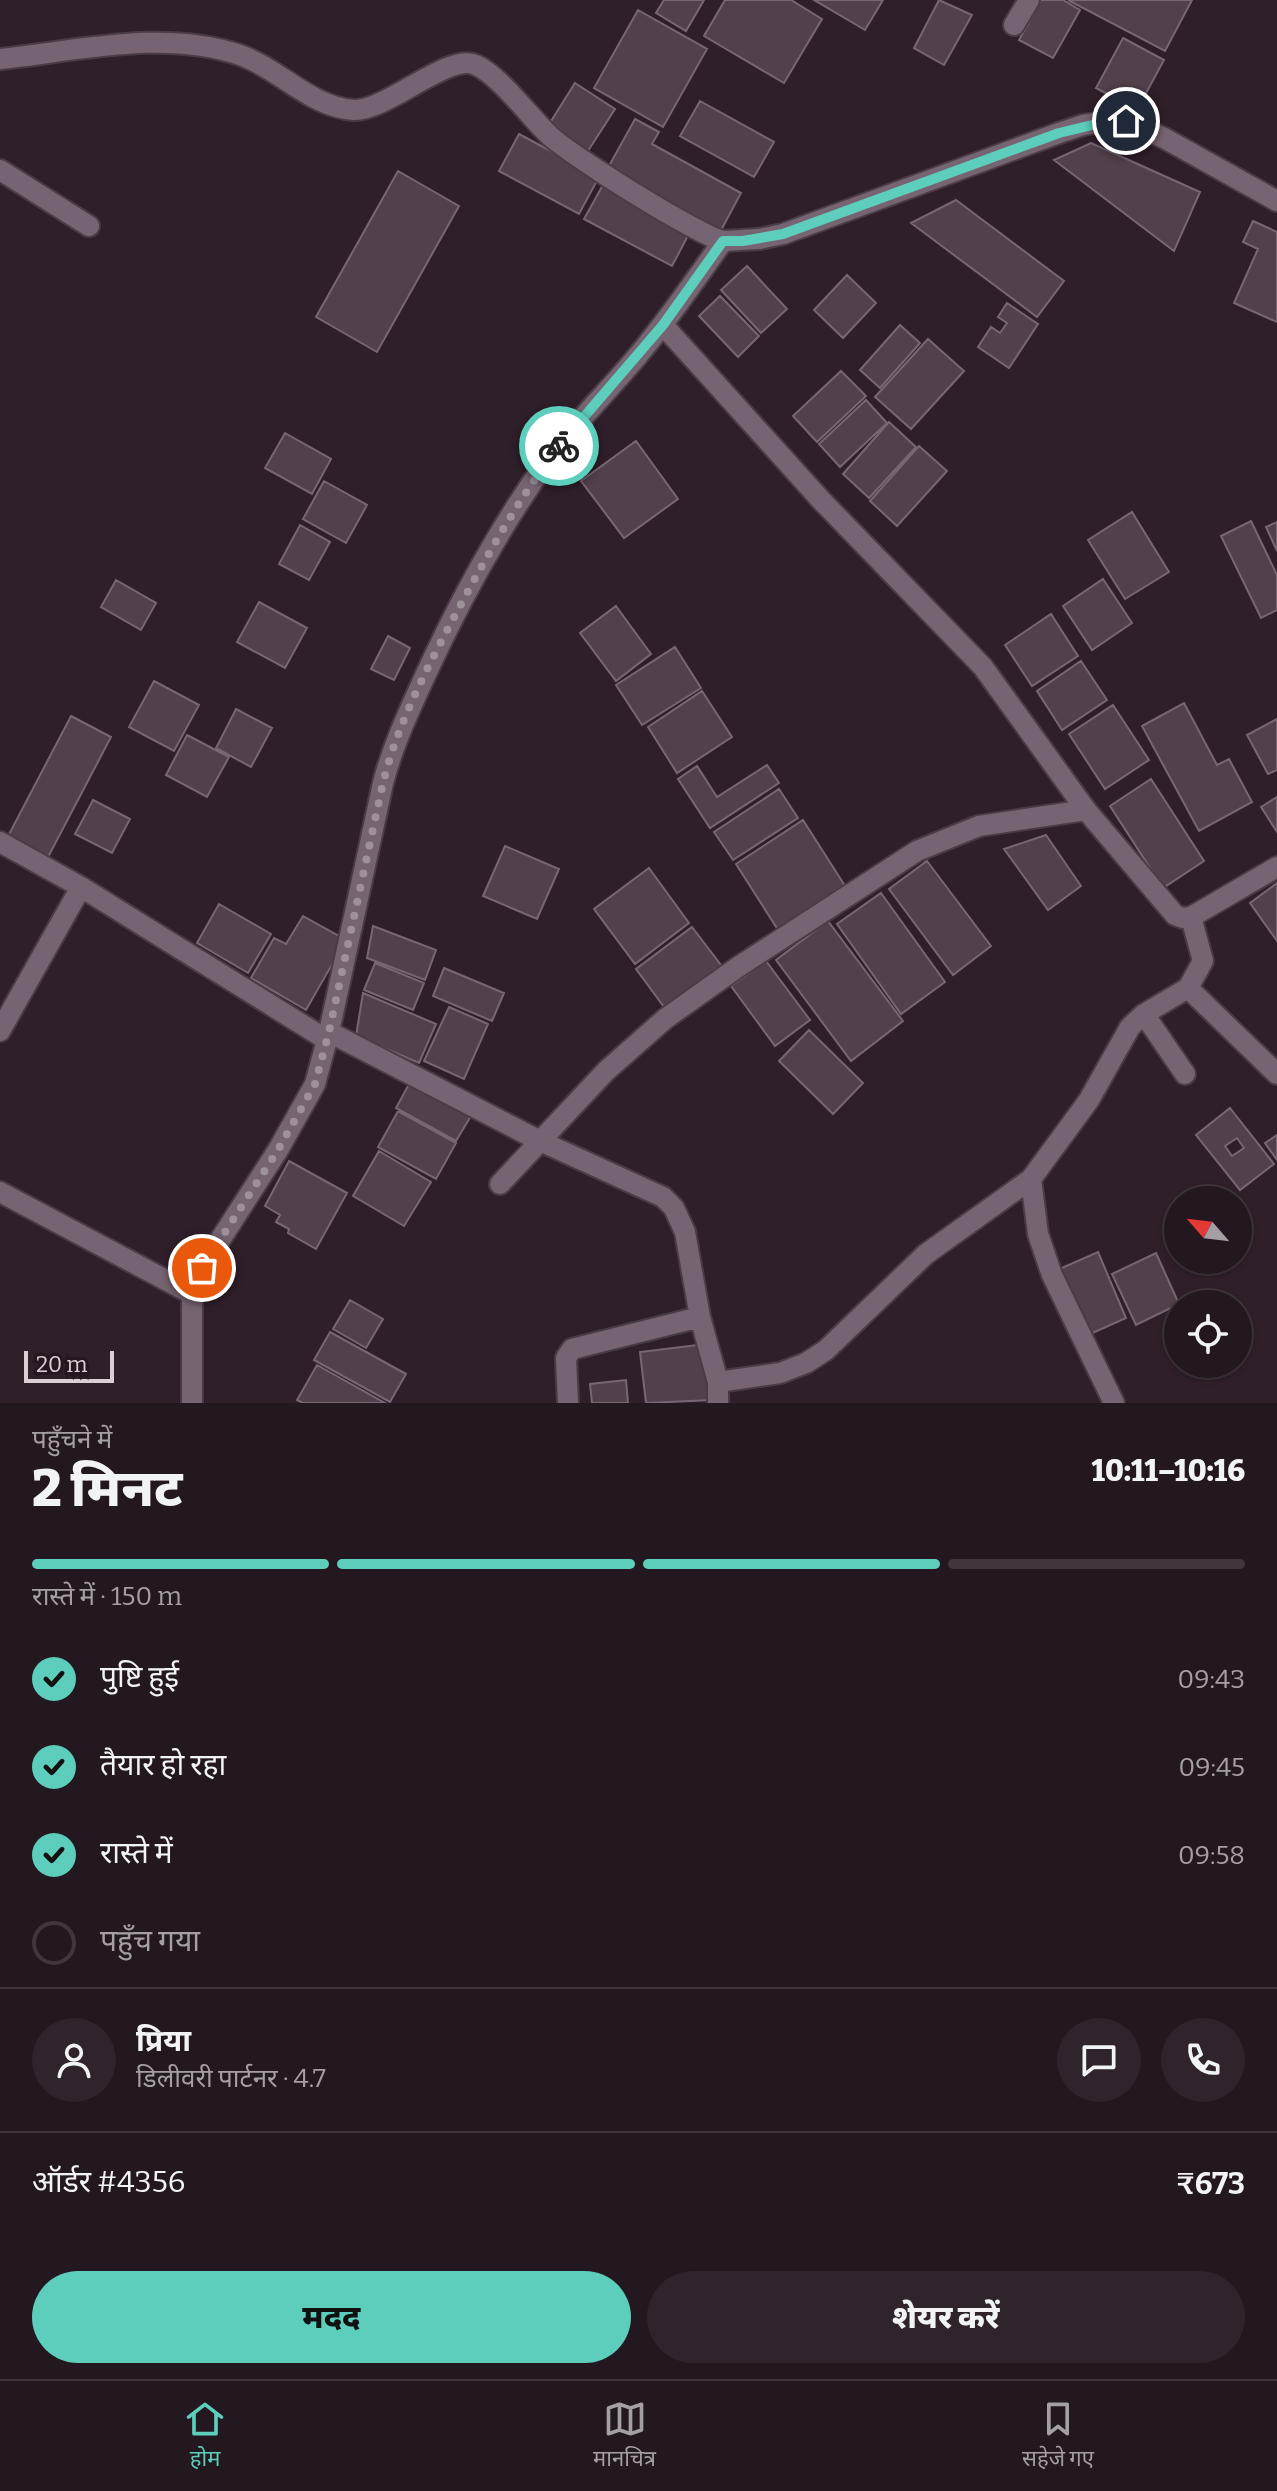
<!DOCTYPE html>
<html lang="hi">
<head>
<meta charset="utf-8">
<style>
  body { margin:0; font-family:Bitter,"Noto Sans Devanagari",serif; background:#2f242d; color:#f1f3f6; height:100vh; display:flex; flex-direction:column; font-size:30px; white-space:nowrap }
  * { box-sizing:border-box; margin:0 }
  p { font-size:26px; color:#a39fa5 }
  .icon { flex:none; width:44px; height:44px; fill:none; stroke:currentColor; stroke-width:2; stroke-linecap:round; stroke-linejoin:round }
  .map { position:relative; height:1403px; overflow:hidden }
  .panel { display:flex; flex-direction:column; background:#231720; flex:1 }
  .panel>* { flex:none }
  .needle { width:52px; rotate:298deg }
  .tools { position:absolute; left:1164px; top:1186px; display:grid; gap:16px }
  .tools a { display:grid; place-items:center; width:88px; height:88px; border-radius:50%; background:#231720; box-shadow:0 2px 6px #0004,0 0 0 2px #40363e; font-size:40px }
  .scale { position:absolute; left:24px; bottom:20px; width:90px; box-sizing:border-box; padding-left:8px; border:4px solid #dacfd6; border-top:0; font-size:22px; line-height:28px; white-space:nowrap; color:#dacfd6; -webkit-text-stroke:6px #251622; paint-order:stroke }
  .pin { position:absolute; display:grid; place-items:center; width:68px; height:68px; color:#fff; margin:-34px; border:4px solid #fff; border-radius:50%; box-shadow:0 2px 8px #0007 }
  .courier { position:absolute; display:grid; place-items:center; width:80px; height:80px; margin:-40px; border:6px solid #5ccebb; border-radius:50%; background:#fff; color:#222; box-shadow:0 2px 10px #0007 }
  .overview em { font-style:normal; font-weight:800 }
  .overview div { display:flex; flex-direction:column-reverse }
  .overview { display:flex; align-items:center; justify-content:space-between; height:136px; padding:0 32px }
  h1 { font-size:52px; font-weight:800; line-height:60px }
  .bar { display:grid; grid-template-columns:repeat(4,1fr); gap:12px 8px; align-content:center; height:96px; padding:0 32px }
  .bar i { height:10px; border-radius:6px; background:#40363e }
  .bar .current { background:#5ccebb }
  .bar p { grid-column:span 4 }
  .line { display:flex; align-items:center; gap:20px; padding:0 32px; border-top:2px solid #40363e }
  .line div { flex:1 }
  .round { display:grid; place-items:center; flex:none; width:84px; height:84px; border-radius:42px; background:#2f242d }
  ol { padding:0 32px; list-style:none }
  li { display:flex; align-items:center; gap:24px; height:88px }
  li p { margin-inline-start:auto }
  li .icon { padding:8px; border-radius:50%; background:#5ccebb; color:#111; stroke-width:4 }
  li:last-child { color:#a39fa5 }
  li i { width:44px; height:44px; border:4px solid #40363e; border-radius:50% }
  .button { display:flex; gap:16px; margin-top:auto; padding:16px 32px }
  .button a { flex:1; height:92px; border-radius:48px; background:#5ccebb; color:#111; font-size:32px; font-weight:800; line-height:92px; text-align:center }
  .button a+a { background:#2f242d; color:#f1f3f6 }
  .menu { display:flex; justify-content:space-around; align-items:center; height:112px; border-top:2px solid #40363e; background:#231720; font-size:22px; color:#a39fa5 }
  .menu a { display:grid; justify-items:center; gap:4px }
  .menu .current { color:#5ccebb }
  .map>svg:first-child { display:block }
  .building { fill:#52404d; stroke:#796674; stroke-width:2; fill-rule:evenodd }
  .lines { fill:none; stroke-linecap:round; stroke-linejoin:round }
  .street-casing { stroke:#4a3c46; stroke-width:24 }
  .secondary-casing { stroke:#4a3c46; stroke-width:24 }
  .street { stroke:#776472; stroke-width:20 }
  .secondary { stroke:#776472; stroke-width:20 }
  .done { stroke:#9e919a; stroke-width:8; stroke-dasharray:0 14.4 }
  .route { stroke:#5ccebb; stroke-width:10 }
</style>
</head>
<body>
<div class="map">
<svg width="1277" height="1403" viewBox="0 0 1277 1403">
  <rect width="100%" height="100%" fill="#2f1f2b"/>
  <path class="building" d="M 664,0 L 704,0 L 686,31 L 656,13 Z
    M 725,0 L 791,0 L 822,19 L 784,83 L 704,36 Z
    M 814,0 L 883,0 L 865,30 Z
    M 939,0 L 972,15 L 944,65 L 914,48 Z
    M 1041,0 L 1063,0 L 1080,10 L 1053,58 L 1019,40 Z
    M 1068,0 L 1192,0 L 1165,51 Z
    M 638,10 L 707,49 L 663,127 L 594,88 Z
    M 1123,38 L 1164,60 L 1137,110 L 1096,88 Z
    M 575,83 L 615,109 L 588,151 L 548,126 Z
    M 700,101 L 774,142 L 754,177 L 680,136 Z
    M 635,119 L 659,132 L 652,144 L 741,193 L 718,236 L 605,173 Z
    M 519,134 L 599,177 L 579,214 L 499,171 Z
    M 1091,143 L 1200,192 L 1174,251 L 1054,160 Z
    M 398,171 L 459,206 L 377,352 L 316,317 Z
    M 604,183 L 691,230 L 672,266 L 584,219 Z
    M 956,200 L 1064,281 L 1037,317 L 911,223 Z
    M 1253,221 L 1277,232 L 1277,322 L 1234,303 L 1258,249 L 1243,242 Z
    M 747,266 L 787,309 L 761,333 L 721,290 Z
    M 847,275 L 876,303 L 843,338 L 814,310 Z
    M 720,296 L 759,336 L 738,357 L 699,316 Z
    M 1007,303 L 1038,324 L 1009,368 L 978,347 L 991,327 L 1000,333 L 1007,323 L 998,317 Z
    M 900,325 L 920,343 L 880,388 L 860,370 Z
    M 928,339 L 964,371 L 911,429 L 875,397 Z
    M 841,371 L 866,396 L 817,442 L 793,416 Z
    M 866,400 L 887,423 L 840,467 L 819,444 Z
    M 889,422 L 916,447 L 869,498 L 843,474 Z
    M 285,433 L 331,459 L 312,494 L 265,468 Z
    M 636,441 L 678,499 L 624,538 L 581,481 Z
    M 919,446 L 947,471 L 897,526 L 870,501 Z
    M 324,481 L 367,505 L 346,543 L 303,519 Z
    M 1132,512 L 1169,572 L 1125,599 L 1088,540 Z
    M 1251,521 L 1277,575 L 1277,610 L 1261,618 L 1221,536 Z
    M 1277,522 L 1277,551 L 1266,527 Z
    M 300,525 L 330,542 L 309,580 L 279,564 Z
    M 1103,579 L 1132,623 L 1092,650 L 1063,606 Z
    M 116,580 L 156,603 L 141,630 L 101,607 Z
    M 259,602 L 307,628 L 285,668 L 237,642 Z
    M 616,606 L 651,654 L 616,681 L 580,633 Z
    M 1051,614 L 1078,656 L 1032,686 L 1005,645 Z
    M 388,636 L 410,648 L 394,680 L 371,669 Z
    M 675,647 L 701,688 L 642,725 L 616,685 Z
    M 1081,661 L 1107,700 L 1062,730 L 1037,691 Z
    M 154,681 L 199,705 L 174,751 L 129,727 Z
    M 702,691 L 732,737 L 677,773 L 648,727 Z
    M 1184,703 L 1217,765 L 1229,759 L 1252,802 L 1199,831 L 1142,726 Z
    M 1113,705 L 1149,760 L 1105,789 L 1069,734 Z
    M 236,709 L 272,728 L 251,767 L 216,748 Z
    M 71,716 L 111,737 L 46,861 L 6,840 Z
    M 1277,719 L 1277,770 L 1268,774 L 1247,735 Z
    M 187,735 L 229,757 L 207,797 L 166,775 Z
    M 767,765 L 779,783 L 710,828 L 678,779 L 697,766 L 717,797 Z
    M 1151,779 L 1204,861 L 1163,888 L 1110,806 Z
    M 779,789 L 798,818 L 733,860 L 714,832 Z
    M 1277,797 L 1277,832 L 1261,807 Z
    M 93,800 L 130,819 L 112,853 L 75,834 Z
    M 803,820 L 847,889 L 780,933 L 736,864 Z
    M 1046,835 L 1081,886 L 1048,910 L 1004,849 Z
    M 505,846 L 559,869 L 537,919 L 483,896 Z
    M 927,861 L 991,946 L 953,975 L 889,889 Z
    M 649,868 L 689,923 L 635,964 L 594,909 Z
    M 1277,883 L 1277,941 L 1250,903 Z
    M 881,893 L 945,982 L 901,1014 L 837,924 Z
    M 219,904 L 271,934 L 248,973 L 197,943 Z
    M 303,916 L 346,940 L 306,1010 L 251,978 L 274,938 L 286,944 Z
    M 828,921 L 903,1021 L 851,1061 L 776,960 Z
    M 373,926 L 436,950 L 425,980 L 367,958 Z
    M 692,927 L 724,969 L 667,1011 L 636,969 Z
    M 766,961 L 810,1020 L 775,1046 L 731,986 Z
    M 375,963 L 424,983 L 413,1010 L 364,990 Z
    M 444,968 L 504,993 L 492,1021 L 433,996 Z
    M 363,993 L 436,1024 L 419,1063 L 356,1036 Z
    M 449,1007 L 488,1024 L 464,1079 L 424,1061 Z
    M 809,1030 L 863,1083 L 833,1114 L 779,1061 Z
    M 409,1084 L 471,1116 L 456,1141 L 396,1108 Z
    M 1230,1108 L 1274,1164 L 1240,1190 L 1196,1135 ZM 1237,1138 L 1244,1148 L 1232,1156 L 1225,1146 Z
    M 398,1111 L 456,1143 L 436,1179 L 378,1147 Z
    M 1277,1135 L 1277,1160 L 1265,1143 Z
    M 379,1151 L 431,1182 L 404,1226 L 353,1196 Z
    M 289,1161 L 347,1193 L 316,1249 L 288,1233 L 289,1229 L 276,1222 L 280,1215 L 265,1206 Z
    M 1098,1252 L 1126,1318 L 1086,1336 L 1057,1270 Z
    M 1156,1253 L 1179,1304 L 1136,1325 L 1112,1274 Z
    M 350,1300 L 383,1319 L 366,1348 L 333,1329 Z
    M 330,1332 L 406,1374 L 390,1402 L 314,1360 Z
    M 705,1344 L 712,1400 L 646,1403 L 640,1352 Z
    M 317,1365 L 385,1403 L 303,1403 L 297,1400 Z
    M 626,1380 L 628,1403 L 592,1403 L 590,1384 Z"/>
  <g class="lines">
    <g class="street-casing">
      <path id="street" d="M 1014,25 L 1029,0
        M 0,170 L 89,226
        M 759,239 L 783,234 L 1059,133
        M 663,325 L 821,500 L 983,667 L 1086,810 L 1175,915 L 1183,918 L 1191,917 L 1277,867
        M 0,842 L 81,887 L 327,1040
        M 1188,988 L 1277,1074
        M 1144,1014 L 1185,1074
        M 0,1031 L 81,887
        M 329,1032 L 540,1141 L 663,1197 L 674,1208 L 685,1232 L 700,1317 L 718,1382 L 718,1403
        M 1031,1179 L 1038,1234 L 1052,1275 L 1114,1403
        M 500,1184 L 606,1071 L 665,1019 L 738,967 L 917,851 L 979,826 L 1086,810
        M 0,1192 L 192,1294
        M 718,1382 L 780,1373 L 806,1363 L 826,1350 L 926,1254 L 1031,1179 L 1089,1100 L 1130,1027 L 1144,1014 L 1188,988 L 1203,961 L 1191,917
        M 192,1403 L 192,1294 L 202,1268 L 278,1150 L 315,1084 L 329,1032 L 383,783 C 393,745 409,711 425,676 C 459,602 498,530 545,464 C 573,424 609,391 640,353 C 670,317 696,279 723,241
        M 568,1403 L 566,1358 L 572,1349 L 700,1317"/>
    </g>
    <g class="secondary-casing">
      <path id="secondary" d="M 0,59 C 77,51 164,29 240,55 C 280,69 310,107 354,110 C 387,111 449,52 476,65 C 500,76 529,116 550,136 C 565,149 583,160 599,171 C 636,195 674,219 714,238 L 723,241 L 759,239
        M 1059,133 L 1083,125 L 1109,121 L 1126,121 L 1164,138 L 1277,201"/>
    </g>
    <use href="#street" class="street"/>
    <use href="#secondary" class="secondary"/>
  </g>
  <g class="lines">
    <path class="done" d="M 202,1268 L 278,1150 L 315,1084 L 329,1032 L 383,783 C 398,722 429,664 459,608 C 489,552 520,497 559,446"/>
    <path class="route" d="M 559,446 L 663,325 L 723,241 L 743,241 L 783,234 L 1059,133 L 1109,121 L 1126,121"/>
  </g>
</svg>
<div class="tools">
<a><svg class="needle" viewBox="-14 -14 28 28"><path d="M0-13l5 13h-10z" fill="#e53935"/><path d="M0 13l5-13h-10z" fill="#a39fa5"/></svg></a>
<a><svg class="icon" aria-label="locate" viewBox="0 0 24 24"><circle cx="12" cy="12" r="6"/><path d="M12 2v4M12 18v4M2 12h4M18 12h4"/></svg></a>
</div>
<div class="scale">20 m</div>
<div class="pin" style="left:202px;top:1268px;background:#ea580c"><svg class="icon" aria-label="bag" viewBox="0 0 24 24"><path d="M5 8h14l-1 12H6zM9 8a3 3 0 0 1 6 0"/></svg></div>
<div class="pin" style="left:1126px;top:121px;background:#1f2937"><svg class="icon" aria-label="home" viewBox="0 0 24 24"><path d="M3 11l9-7 9 7M6 9v11h12V9"/></svg></div>
<div class="courier" style="left:559px;top:446px"><svg class="icon" aria-label="bike" viewBox="0 0 24 24"><circle cx="6" cy="16" r="4"/><circle cx="18" cy="16" r="4"/><path d="M6 16l4-8h5l3 8M10 8l3 8H6M13 5h3"/></svg></div>
</div>
<section class="panel">
<div class="overview"><div><h1>2 मिनट</h1><p>पहुँचने में</p></div><em>10:11–10:16</em></div>
<div class="bar"><i class="current"></i><i class="current"></i><i class="current"></i><i></i><p>रास्ते में · 150 m</p></div>
<ol>
<li><svg class="icon" aria-label="check" viewBox="0 0 24 24"><path d="M5 12l5 5 9-10"/></svg>पुष्टि हुई<p>09:43</p></li>
<li><svg class="icon" aria-label="check" viewBox="0 0 24 24"><path d="M5 12l5 5 9-10"/></svg>तैयार हो रहा<p>09:45</p></li>
<li><svg class="icon" aria-label="check" viewBox="0 0 24 24"><path d="M5 12l5 5 9-10"/></svg>रास्ते में<p>09:58</p></li>
<li><i></i>पहुँच गया</li>
</ol>
<div class="line" style="height:144px"><a class="round"><svg class="icon" aria-label="person" viewBox="0 0 24 24"><circle cx="12" cy="8" r="4"/><path d="M4 21q1-7 8-7t8 7"/></svg></a><div><b>प्रिया</b><p>डिलीवरी पार्टनर · 4.7</p></div><a class="round"><svg class="icon" aria-label="chat" viewBox="0 0 24 24"><path d="M4 5h16v11H9l-5 4z"/></svg></a><a class="round"><svg class="icon" aria-label="phone" viewBox="0 0 24 24"><path d="M5 4h4l2 5-3 2q2 4 5 5l2-3 5 2v4C11 20 4 13 5 4z"/></svg></a></div>
<div class="line" style="height:104px"><div>ऑर्डर #4356</div><b>₹673</b></div>
<div class="button"><a>मदद</a><a>शेयर करें</a></div>
</section>
<nav class="menu">
<a class="current"><svg class="icon" aria-label="home" viewBox="0 0 24 24"><path d="M3 11l9-7 9 7M6 9v11h12V9"/></svg>होम</a>
<a><svg class="icon" aria-label="map" viewBox="0 0 24 24"><path d="M3 6l6-2 6 2 6-2v14l-6 2-6-2-6 2zM9 4v14M15 6v14"/></svg>मानचित्र</a>
<a><svg class="icon" aria-label="saved" viewBox="0 0 24 24"><path d="M7 4h10v16l-5-4-5 4z"/></svg>सहेजे गए</a>
</nav>
</body>
</html>
